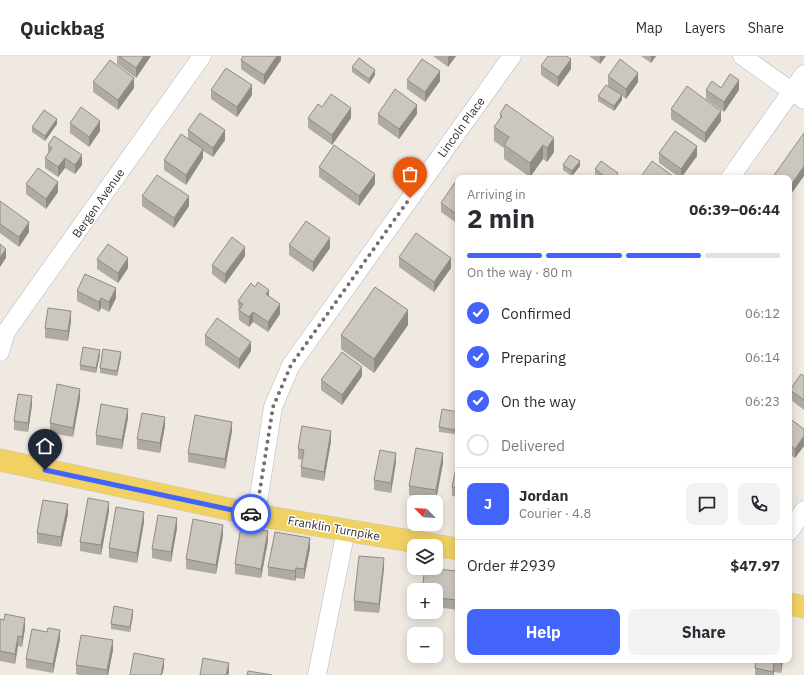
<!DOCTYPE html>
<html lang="en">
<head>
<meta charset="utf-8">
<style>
  body { margin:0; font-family:"IBM Plex Sans",sans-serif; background:#f2f2f3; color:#2b2b33; height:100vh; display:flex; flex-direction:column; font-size:15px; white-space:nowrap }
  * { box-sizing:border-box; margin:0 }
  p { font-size:13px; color:#7c7c81 }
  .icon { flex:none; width:22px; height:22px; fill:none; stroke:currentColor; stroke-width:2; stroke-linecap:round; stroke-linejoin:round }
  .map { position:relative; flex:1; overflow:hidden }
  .side { position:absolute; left:455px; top:119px; width:337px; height:488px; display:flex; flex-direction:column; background:#fff; border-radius:8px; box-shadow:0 2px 10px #0003 }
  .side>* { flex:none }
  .needle { width:26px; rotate:294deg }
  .fabs { position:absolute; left:407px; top:439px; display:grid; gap:8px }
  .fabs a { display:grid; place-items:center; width:36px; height:36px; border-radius:8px; background:#fff; box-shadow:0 2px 10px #0003; font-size:20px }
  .pin { position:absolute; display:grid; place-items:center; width:34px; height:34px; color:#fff; margin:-41px -17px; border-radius:50% 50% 50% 0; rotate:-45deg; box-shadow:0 0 4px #0007 }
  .pin .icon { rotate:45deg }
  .courier { position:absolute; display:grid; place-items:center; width:40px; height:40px; margin:-20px; border:3px solid #4264fb; border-radius:50%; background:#fff; color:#222; box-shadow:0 1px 5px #0007 }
  .headline em { font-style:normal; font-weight:800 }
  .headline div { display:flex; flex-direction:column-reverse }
  .headline { display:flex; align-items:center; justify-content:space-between; height:68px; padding:0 12px }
  h1 { font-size:26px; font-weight:800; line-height:30px }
  .bar { display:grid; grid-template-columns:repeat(4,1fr); gap:6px 4px; align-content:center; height:48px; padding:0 12px }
  .bar i { height:5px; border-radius:3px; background:#e1e1e2 }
  .bar .current { background:#4264fb }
  .bar p { grid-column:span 4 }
  .line { display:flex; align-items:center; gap:10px; padding:0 12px; border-top:1px solid #e1e1e2 }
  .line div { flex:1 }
  .round { display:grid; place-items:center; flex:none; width:42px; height:42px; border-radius:8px; background:#f2f2f3 }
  ol { padding:0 12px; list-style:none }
  li { display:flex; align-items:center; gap:12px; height:44px }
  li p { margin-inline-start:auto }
  li .icon { padding:4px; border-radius:50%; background:#4264fb; color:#fff; stroke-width:4 }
  li:last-child { color:#7c7c81 }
  li i { width:22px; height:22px; border:2px solid #e1e1e2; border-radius:50% }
  .action { display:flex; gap:8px; margin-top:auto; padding:8px 12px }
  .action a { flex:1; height:46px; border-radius:8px; background:#4264fb; color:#fff; font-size:16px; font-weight:800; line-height:46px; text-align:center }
  .action a+a { background:#f2f2f3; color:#2b2b33 }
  header { display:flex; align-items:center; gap:24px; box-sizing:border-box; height:56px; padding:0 20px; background:#fff; border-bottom:1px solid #e1e1e2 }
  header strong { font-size:19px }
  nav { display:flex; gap:22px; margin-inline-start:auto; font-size:14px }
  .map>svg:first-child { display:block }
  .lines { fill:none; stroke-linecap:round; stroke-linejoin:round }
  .street-casing { stroke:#b4b7c1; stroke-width:19 }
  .primary-casing { stroke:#c9c9c9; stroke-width:23 }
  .street { stroke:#fff; stroke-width:18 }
  .primary { stroke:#f2d163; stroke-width:22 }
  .wall { fill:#afaba4 }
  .shaded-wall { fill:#8e8b86 }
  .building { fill:#cbc7bf; stroke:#8e8b86 }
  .done { stroke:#726f6d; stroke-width:4; stroke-dasharray:0 7.2 }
  .route { stroke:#4264fb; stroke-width:5 }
  .labels { text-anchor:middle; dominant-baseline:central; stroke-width:3; stroke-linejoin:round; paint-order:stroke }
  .street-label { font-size:12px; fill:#2e2e2e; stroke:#fff }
</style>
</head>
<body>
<header>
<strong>Quickbag</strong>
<nav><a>Map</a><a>Layers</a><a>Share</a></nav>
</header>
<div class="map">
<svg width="804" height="619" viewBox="0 0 804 619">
  <rect width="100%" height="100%" fill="#efe9e1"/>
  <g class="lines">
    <g class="street-casing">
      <path id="street" d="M 742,0 L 804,44
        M 730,122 L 804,18
        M 0,296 L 6,276 L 20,256 L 202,0
        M 256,459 L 273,351 L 291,309 L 512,0
        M 789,476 L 804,454
        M 317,619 L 346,474"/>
    </g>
    <g class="primary-casing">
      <path id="primary" d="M 0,404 L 256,459 L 458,493
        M 789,548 L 804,551"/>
    </g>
    <use href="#street" class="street"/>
    <use href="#primary" class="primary"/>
  </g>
  <path class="wall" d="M 117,0 L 151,0 L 136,22 L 117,8 Z
    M 281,0 L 281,4 L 264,29 L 241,13 L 241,4 Z
    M 433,0 L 456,0 L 448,11 Z
    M 589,0 L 606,0 L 600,8 Z
    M 641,0 L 656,0 L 651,7 Z
    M 541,10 L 571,13 L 558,31 L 541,19 Z
    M 352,11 L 375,19 L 369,28 L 352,16 Z
    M 608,20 L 638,26 L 626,43 L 622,40 L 622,44 L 614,55 L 598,45 L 598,40 L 608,30 Z
    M 407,24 L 440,25 L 425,46 L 407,33 Z
    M 93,26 L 134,32 L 118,54 L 93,36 Z
    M 721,32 L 739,34 L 724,56 L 706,43 L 706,34 Z
    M 211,34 L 252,39 L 237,61 L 211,43 Z
    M 322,51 L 351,62 L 332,89 L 308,72 L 308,62 Z
    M 671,53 L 721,65 L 705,87 L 671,63 Z
    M 378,58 L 417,58 L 399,83 L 378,68 Z
    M 500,58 L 554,96 L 547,106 L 543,103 L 530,121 L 504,103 L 504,92 L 494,85 L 494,71 L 500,63 Z
    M 70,67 L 100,75 L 89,91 L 70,77 Z
    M 57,68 L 45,85 L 32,76 L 32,71 Z
    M 188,74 L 225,84 L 213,101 L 203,95 L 203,102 L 186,129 L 164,114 L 164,104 L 188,82 Z
    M 48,89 L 82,109 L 75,118 L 65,112 L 58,121 L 45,112 L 45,102 L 48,99 Z
    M 659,97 L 697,100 L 681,122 L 680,122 L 659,107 Z
    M 563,109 L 580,110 L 572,120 L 563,114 Z
    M 319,111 L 375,128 L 359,150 L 319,121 Z
    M 595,113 L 618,122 L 600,122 L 595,118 Z
    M 458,122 L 458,168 L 441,156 L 441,147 Z
    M 26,128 L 58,136 L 46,153 L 26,138 Z
    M 142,140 L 189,150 L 174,172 L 142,150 Z
    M 0,145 L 29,176 L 19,191 L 0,177 Z
    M 289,189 L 330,192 L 313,216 L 289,199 Z
    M 245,200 L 225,228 L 212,218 L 212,209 Z
    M 399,201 L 451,212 L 434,236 L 399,211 Z
    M 97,203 L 128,212 L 118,227 L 97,213 Z
    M 77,235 L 116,242 L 109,256 L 101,252 L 99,256 L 77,245 Z
    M 269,240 L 280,258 L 268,276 L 253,266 L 249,271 L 239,264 L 238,245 Z
    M 71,265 L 68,285 L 45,282 L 45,272 Z
    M 408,269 L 374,317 L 341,293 L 341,279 Z
    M 205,279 L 251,295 L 239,313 L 205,289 Z
    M 100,299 L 96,317 L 80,314 L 80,309 Z
    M 121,301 L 117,320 L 100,317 L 100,312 Z
    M 362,320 L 342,349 L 321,334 L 321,324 Z
    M 804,320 L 804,354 L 790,343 L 790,334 Z
    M 80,342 L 73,381 L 50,377 L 50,367 Z
    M 32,349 L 28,376 L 14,374 L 14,365 Z
    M 458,356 L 458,362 L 455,378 L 439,376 L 439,371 Z
    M 128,362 L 122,393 L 96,389 L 96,379 Z
    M 789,362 L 804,373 L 795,402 L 789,398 Z
    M 165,370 L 160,397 L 137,393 L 137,383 Z
    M 232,375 L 225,413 L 188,406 L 188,397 Z
    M 331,385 L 324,425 L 301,421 L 301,411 L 303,404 L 298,403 L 298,393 Z
    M 396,406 L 391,437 L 374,434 L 374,424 Z
    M 443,407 L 436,444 L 409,439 L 409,430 Z
    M 458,407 L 458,441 L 452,440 L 452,431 Z
    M 109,455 L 101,499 L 80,495 L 80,486 Z
    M 68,458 L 61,491 L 37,487 L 37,477 Z
    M 144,466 L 137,507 L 109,502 L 109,492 Z
    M 177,472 L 171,506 L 152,502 L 152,493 Z
    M 223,479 L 216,518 L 186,513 L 186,503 Z
    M 268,485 L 261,522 L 235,518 L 235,508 Z
    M 310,492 L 304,523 L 296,522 L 295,525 L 268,520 L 268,511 Z
    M 384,512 L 379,557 L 354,555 L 354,545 Z
    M 458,515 L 458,554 L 436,551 L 436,534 Z
    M 133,559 L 130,576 L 111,573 L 111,568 Z
    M 0,563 L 25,572 L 22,591 L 18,590 L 15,608 L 0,605 Z
    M 60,583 L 53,617 L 26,612 L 26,603 Z
    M 113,594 L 108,619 L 79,619 L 76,618 L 76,609 Z
    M 756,604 L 783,604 L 781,617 L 774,616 L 774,619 L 755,619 L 755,612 Z"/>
  <path class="shaded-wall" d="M 144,0 L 151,0 L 136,22 L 136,12 Z
    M 277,0 L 281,0 L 281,4 L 264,29 L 264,19 Z
    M 449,0 L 456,0 L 448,11 L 448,1 Z
    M 600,0 L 606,0 L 600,8 Z
    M 651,0 L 656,0 L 651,7 Z
    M 571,3 L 571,13 L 558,31 L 558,21 Z
    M 375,14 L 375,19 L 369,28 L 369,23 Z
    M 440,15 L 440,25 L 425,46 L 425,36 Z
    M 638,17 L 638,26 L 626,43 L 626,33 Z
    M 134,22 L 134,32 L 118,54 L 118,44 Z
    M 739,24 L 739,34 L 724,56 L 724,46 Z
    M 252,29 L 252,39 L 237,61 L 237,51 Z
    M 622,39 L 622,44 L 614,55 L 614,50 Z
    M 417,49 L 417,58 L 399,83 L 399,73 Z
    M 351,52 L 351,62 L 332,89 L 332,79 Z
    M 721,55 L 721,65 L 705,87 L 705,77 Z
    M 57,63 L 57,68 L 45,85 L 45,80 Z
    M 100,65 L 100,75 L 89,91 L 89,81 Z
    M 225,74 L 225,84 L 213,101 L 213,92 Z
    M 554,82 L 554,96 L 547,106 L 547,92 Z
    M 543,89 L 543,103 L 530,121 L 530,107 Z
    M 697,90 L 697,100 L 681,122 L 681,113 Z
    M 203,93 L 203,102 L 186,129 L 186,119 Z
    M 82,99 L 82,109 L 75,118 L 75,109 Z
    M 65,102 L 65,112 L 58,121 L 58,111 Z
    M 580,105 L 580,110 L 572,120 L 572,115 Z
    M 804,110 L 804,120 L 789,141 L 789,132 Z
    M 618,117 L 618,122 L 615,122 Z
    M 375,118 L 375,128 L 359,150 L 359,140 Z
    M 58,126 L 58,136 L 46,153 L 46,143 Z
    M 189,140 L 189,150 L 174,172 L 174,162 Z
    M 29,166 L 29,176 L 19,191 L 19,181 Z
    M 330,182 L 330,192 L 313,216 L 313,206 Z
    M 245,191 L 245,200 L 225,228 L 225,218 Z
    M 6,193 L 6,202 L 0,211 L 0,202 Z
    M 128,202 L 128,212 L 118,227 L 118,217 Z
    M 451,202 L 451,212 L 434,236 L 434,226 Z
    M 116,232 L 116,242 L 109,256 L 109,246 Z
    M 269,234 L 269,244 L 266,238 Z
    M 101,242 L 101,252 L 99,256 L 99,246 Z
    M 280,248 L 280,258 L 268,276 L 268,266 Z
    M 408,254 L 408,269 L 374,317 L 374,303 Z
    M 71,255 L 71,265 L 68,285 L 68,275 Z
    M 253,256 L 253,266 L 249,271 L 249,261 Z
    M 251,286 L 251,295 L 239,313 L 239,303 Z
    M 100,294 L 100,299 L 96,317 L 96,312 Z
    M 121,296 L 121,301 L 117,320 L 117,315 Z
    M 362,311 L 362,320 L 342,349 L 342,339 Z
    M 80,333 L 80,342 L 73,381 L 73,372 Z
    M 32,340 L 32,349 L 28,376 L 28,367 Z
    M 128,353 L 128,362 L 122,393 L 122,384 Z
    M 458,357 L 458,362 L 455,378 L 455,374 Z
    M 165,361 L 165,370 L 160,397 L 160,387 Z
    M 232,366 L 232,375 L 225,413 L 225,403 Z
    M 331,375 L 331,385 L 324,425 L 324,416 Z
    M 804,380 L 804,390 L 795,402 L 795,393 Z
    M 396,397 L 396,406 L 391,437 L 391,427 Z
    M 443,397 L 443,407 L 436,444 L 436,434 Z
    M 109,446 L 109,455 L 101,499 L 101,489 Z
    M 68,448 L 68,458 L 61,491 L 61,481 Z
    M 144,456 L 144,466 L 137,507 L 137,497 Z
    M 177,462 L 177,472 L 171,506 L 171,496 Z
    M 223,469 L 223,479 L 216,518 L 216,509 Z
    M 268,475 L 268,485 L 261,522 L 261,513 Z
    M 310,482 L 310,492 L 304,523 L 304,513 Z
    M 384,502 L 384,512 L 379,557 L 379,548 Z
    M 296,512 L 296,522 L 295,525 L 295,515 Z
    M 133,554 L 133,559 L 130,576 L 130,571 Z
    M 25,562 L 25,572 L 22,591 L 22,581 Z
    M 60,574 L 60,583 L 53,617 L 53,608 Z
    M 18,580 L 18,590 L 15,608 L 15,598 Z
    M 113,584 L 113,594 L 108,619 L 107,619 L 107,614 Z
    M 164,603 L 164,612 L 162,619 L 161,619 Z
    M 782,604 L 783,604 L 781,617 L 781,607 Z
    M 774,606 L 774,619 L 773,619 Z
    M 229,607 L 229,617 L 228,619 L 226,619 Z"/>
  <path class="building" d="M 119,0 L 144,0 L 136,12 Z
    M 243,0 L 277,0 L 264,19 L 241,4 Z
    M 548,0 L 566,0 L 571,3 L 558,21 L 541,10 Z
    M 359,2 L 375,14 L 369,23 L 352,11 Z
    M 422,3 L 440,15 L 425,36 L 407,24 Z
    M 620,3 L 638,17 L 626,33 L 608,20 Z
    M 110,4 L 134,22 L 118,44 L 93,26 Z
    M 226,12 L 252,29 L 237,51 L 211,34 Z
    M 730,18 L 739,24 L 724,46 L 706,34 L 712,25 L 721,32 Z
    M 606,29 L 622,39 L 614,50 L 598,40 Z
    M 687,30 L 721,55 L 705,77 L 671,53 Z
    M 395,33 L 417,49 L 399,73 L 378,58 Z
    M 331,38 L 351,52 L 332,79 L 308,62 L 318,48 L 322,51 Z
    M 506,48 L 554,82 L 547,92 L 543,89 L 530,107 L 504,89 L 509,81 L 494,71 L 502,60 L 500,58 Z
    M 81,51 L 100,65 L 89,81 L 70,67 Z
    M 44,54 L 57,63 L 45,80 L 32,71 Z
    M 200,57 L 225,74 L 213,92 L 188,74 Z
    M 675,75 L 697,90 L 681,113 L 659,97 Z
    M 804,77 L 804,110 L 789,132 L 789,122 L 772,122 Z
    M 181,78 L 203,93 L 186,119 L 164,104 Z
    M 54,80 L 82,99 L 75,109 L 65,102 L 58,111 L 45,102 L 52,92 L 48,89 Z
    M 334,89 L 375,118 L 359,140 L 319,111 Z
    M 570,99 L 580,105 L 572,115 L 563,109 Z
    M 601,105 L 618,117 L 615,122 L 607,122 L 595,113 Z
    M 652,105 L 673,120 L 671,122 L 640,122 Z
    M 38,112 L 58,126 L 46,143 L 26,128 Z
    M 157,119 L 189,140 L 174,162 L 142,140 Z
    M 458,122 L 458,159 L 441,147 Z
    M 0,145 L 29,166 L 19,181 L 0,168 Z
    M 306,165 L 330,182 L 313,206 L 289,189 Z
    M 416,177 L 451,202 L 434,226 L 399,201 Z
    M 232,181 L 245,191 L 225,218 L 212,209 Z
    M 0,188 L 6,193 L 0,202 Z
    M 108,188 L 128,202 L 118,217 L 97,203 Z
    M 85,218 L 116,232 L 109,246 L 101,242 L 99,246 L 77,235 Z
    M 258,226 L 269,234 L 266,238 L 280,248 L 268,266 L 253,256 L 249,261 L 239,254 L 243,248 L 238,245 L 251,227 L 255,231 Z
    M 375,231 L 408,254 L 374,303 L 341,279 Z
    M 48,252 L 71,255 L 68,275 L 45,272 Z
    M 217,262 L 251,286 L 239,303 L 205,279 Z
    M 83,291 L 100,294 L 96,312 L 80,309 Z
    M 103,293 L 121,296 L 117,315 L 100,312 Z
    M 342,296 L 362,311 L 342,339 L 321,324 Z
    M 801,318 L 804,320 L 804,344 L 790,334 Z
    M 57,328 L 80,333 L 73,372 L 50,367 Z
    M 18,338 L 32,340 L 28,367 L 14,365 Z
    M 101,348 L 128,353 L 122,384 L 96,379 Z
    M 442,353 L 458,356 L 455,374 L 439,371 Z
    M 142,357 L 165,361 L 160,387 L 137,383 Z
    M 195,359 L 232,366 L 225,403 L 188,397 Z
    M 789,362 L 804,373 L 804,380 L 795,393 L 789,388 Z
    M 302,370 L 331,375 L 324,416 L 301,411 L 304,394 L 298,393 Z
    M 416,392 L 443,397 L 436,434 L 409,430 Z
    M 380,394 L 396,397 L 391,427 L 374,424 Z
    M 457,407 L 458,407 L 458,432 L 452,431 Z
    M 88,442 L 109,446 L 101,489 L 80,486 Z
    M 43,444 L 68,448 L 61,481 L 37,477 Z
    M 116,451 L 144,456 L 137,497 L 109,492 Z
    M 158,459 L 177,462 L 171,496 L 152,493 Z
    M 193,463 L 223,469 L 216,509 L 186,503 Z
    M 241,470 L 268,475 L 261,513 L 235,508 Z
    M 275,476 L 310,482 L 304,513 L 296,512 L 295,515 L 268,511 Z
    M 359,500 L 384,502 L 379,548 L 354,545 Z
    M 425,512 L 458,515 L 458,544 L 436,542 L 436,534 L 422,534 Z
    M 114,550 L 133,554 L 130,571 L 111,568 Z
    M 5,558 L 25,562 L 22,581 L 18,580 L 15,598 L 0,595 L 0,563 L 4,564 Z
    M 48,572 L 60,574 L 53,608 L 26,603 L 32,573 L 47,576 Z
    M 81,579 L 113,584 L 107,614 L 76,609 Z
    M 134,597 L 164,603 L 161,619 L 130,619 Z
    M 203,602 L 229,607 L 226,619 L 200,619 Z
    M 756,604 L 782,604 L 781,607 L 774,606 L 773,616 L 755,612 Z
    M 248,615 L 272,619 L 247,619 Z"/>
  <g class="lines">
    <path class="done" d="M 251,458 L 256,459 L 273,351 L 291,309 L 410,142"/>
    <path class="route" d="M 45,414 L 251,458"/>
  </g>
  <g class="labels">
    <g class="street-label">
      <text transform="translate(461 71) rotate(-54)">Lincoln Place</text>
      <text transform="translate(98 147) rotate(-55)">Bergen Avenue</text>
      <text transform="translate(334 472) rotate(10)">Franklin Turnpike</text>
    </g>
  </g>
</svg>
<div class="fabs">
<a><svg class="needle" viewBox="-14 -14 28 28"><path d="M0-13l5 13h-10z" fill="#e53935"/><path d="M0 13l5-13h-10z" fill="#7c7c81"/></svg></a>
<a><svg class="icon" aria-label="layers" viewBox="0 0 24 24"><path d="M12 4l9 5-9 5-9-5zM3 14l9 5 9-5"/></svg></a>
<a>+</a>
<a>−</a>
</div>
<div class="pin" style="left:410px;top:142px;background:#ea580c"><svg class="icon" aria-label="bag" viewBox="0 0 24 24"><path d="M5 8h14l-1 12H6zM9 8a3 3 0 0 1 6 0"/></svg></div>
<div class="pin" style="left:45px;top:414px;background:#1f2937"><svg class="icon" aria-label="home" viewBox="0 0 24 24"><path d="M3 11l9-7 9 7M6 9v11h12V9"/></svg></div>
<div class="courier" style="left:251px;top:458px"><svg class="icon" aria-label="car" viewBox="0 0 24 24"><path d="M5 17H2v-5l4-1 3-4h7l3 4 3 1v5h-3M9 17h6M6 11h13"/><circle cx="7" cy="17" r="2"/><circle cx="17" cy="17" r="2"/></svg></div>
<section class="side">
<div class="headline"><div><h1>2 min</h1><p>Arriving in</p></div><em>06:39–06:44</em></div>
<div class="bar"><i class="current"></i><i class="current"></i><i class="current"></i><i></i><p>On the way · 80 m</p></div>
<ol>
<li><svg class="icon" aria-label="check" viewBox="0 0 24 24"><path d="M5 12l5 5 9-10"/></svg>Confirmed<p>06:12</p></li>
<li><svg class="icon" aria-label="check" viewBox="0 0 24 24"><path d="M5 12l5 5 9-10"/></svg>Preparing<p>06:14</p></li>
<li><svg class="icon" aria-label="check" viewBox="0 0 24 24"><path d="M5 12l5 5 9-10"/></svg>On the way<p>06:23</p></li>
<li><i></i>Delivered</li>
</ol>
<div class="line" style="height:72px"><b class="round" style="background:#4264fb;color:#fff">J</b><div><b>Jordan</b><p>Courier · 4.8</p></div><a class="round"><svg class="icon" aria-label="chat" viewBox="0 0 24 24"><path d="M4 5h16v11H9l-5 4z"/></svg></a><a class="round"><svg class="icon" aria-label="phone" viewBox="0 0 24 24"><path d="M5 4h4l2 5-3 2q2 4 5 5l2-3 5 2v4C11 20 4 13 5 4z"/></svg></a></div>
<div class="line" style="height:52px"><div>Order #2939</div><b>$47.97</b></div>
<div class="action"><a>Help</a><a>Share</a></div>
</section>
</div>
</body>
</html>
